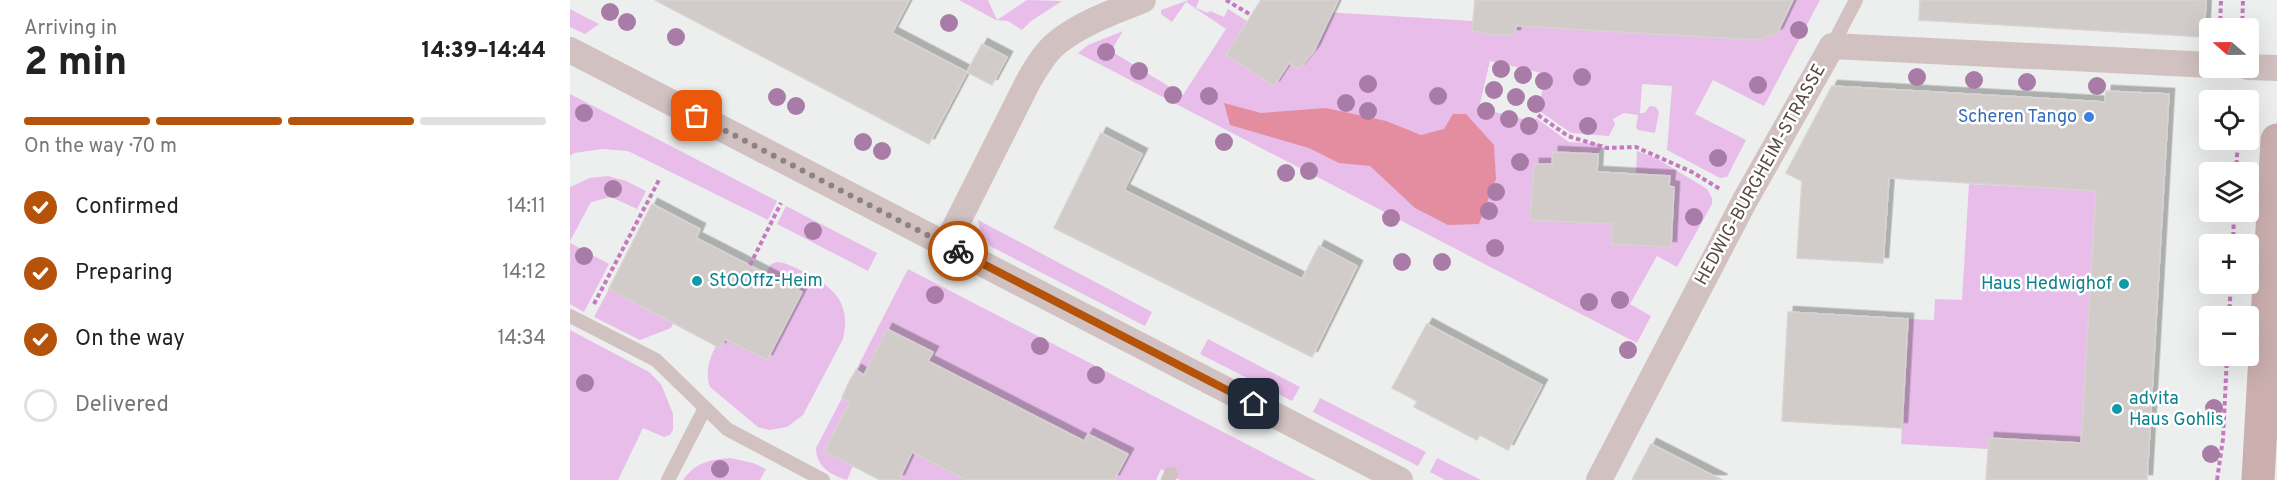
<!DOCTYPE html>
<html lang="en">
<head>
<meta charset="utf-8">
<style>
  body { margin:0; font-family:Overpass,sans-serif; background:#f2f2f2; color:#222; height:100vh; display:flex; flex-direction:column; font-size:22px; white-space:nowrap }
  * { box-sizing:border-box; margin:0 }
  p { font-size:20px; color:#767676 }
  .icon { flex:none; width:33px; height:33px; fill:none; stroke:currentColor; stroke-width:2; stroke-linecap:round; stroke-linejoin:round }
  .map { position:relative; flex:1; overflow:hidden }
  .sheet { display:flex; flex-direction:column; background:#fff; width:570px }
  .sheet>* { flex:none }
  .needle { width:39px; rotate:290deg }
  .tools { position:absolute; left:1629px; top:18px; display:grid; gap:12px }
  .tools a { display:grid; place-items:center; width:60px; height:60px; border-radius:6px; background:#fff; box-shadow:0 6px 24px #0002; font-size:30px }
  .pin { position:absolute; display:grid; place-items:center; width:51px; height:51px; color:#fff; margin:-26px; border-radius:12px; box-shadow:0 3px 9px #0006 }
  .courier { position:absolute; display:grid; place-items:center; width:60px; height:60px; margin:-30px; border:4px solid #b45309; border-radius:50%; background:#fff; color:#222; box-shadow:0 2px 8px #0007 }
  .head em { font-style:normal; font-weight:800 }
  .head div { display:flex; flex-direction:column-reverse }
  .head { display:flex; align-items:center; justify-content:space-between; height:102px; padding:0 24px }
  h1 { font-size:39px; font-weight:800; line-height:45px }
  .bar { display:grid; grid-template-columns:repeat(4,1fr); gap:9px 6px; align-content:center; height:72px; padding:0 24px }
  .bar i { height:8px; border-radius:4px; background:#e0e0e0 }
  .bar .current { background:#b45309 }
  .bar p { grid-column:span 4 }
  ol { padding:0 24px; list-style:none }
  li { display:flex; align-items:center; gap:18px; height:66px }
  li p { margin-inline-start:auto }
  li .icon { padding:6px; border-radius:50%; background:#b45309; color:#fff; stroke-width:4 }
  li:last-child { color:#767676 }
  li i { width:33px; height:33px; border:3px solid #e0e0e0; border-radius:50% }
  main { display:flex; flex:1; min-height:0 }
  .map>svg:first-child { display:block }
  .green { fill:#e8bdea }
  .water { fill:#e48da1 }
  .building { fill:#d1cbca; stroke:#d8d3d1; stroke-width:1.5; filter:url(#shadow) }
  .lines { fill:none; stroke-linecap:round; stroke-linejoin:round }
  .path { stroke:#c678c0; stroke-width:4; stroke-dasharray:4.5 3; stroke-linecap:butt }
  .service { stroke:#d1c1c1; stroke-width:14 }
  .minor { stroke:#d1c1c1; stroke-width:26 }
  .primary { stroke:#caafae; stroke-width:33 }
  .tree { fill:#a97ca8 }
  .done { stroke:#8c8281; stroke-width:6; stroke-dasharray:0 10.8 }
  .route { stroke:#b45309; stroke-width:8 }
  .shop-dot { fill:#3f7fe0; stroke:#fff; stroke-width:2 }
  .culture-dot { fill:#0f9aa8; stroke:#fff; stroke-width:2 }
  .labels { text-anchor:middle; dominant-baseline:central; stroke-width:5; stroke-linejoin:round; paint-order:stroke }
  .shop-label { font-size:18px; fill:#366cbe; stroke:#fff; text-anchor:end }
  .street-label { font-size:18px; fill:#584746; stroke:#fff }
  .culture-label { font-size:18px; fill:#0d838f; stroke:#fff; text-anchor:start }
</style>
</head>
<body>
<main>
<section class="sheet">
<div class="head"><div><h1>2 min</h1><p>Arriving in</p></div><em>14:39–14:44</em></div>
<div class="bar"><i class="current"></i><i class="current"></i><i class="current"></i><i></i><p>On the way · 70 m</p></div>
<ol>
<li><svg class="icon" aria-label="check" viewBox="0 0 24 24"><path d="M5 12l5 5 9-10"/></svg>Confirmed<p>14:11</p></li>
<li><svg class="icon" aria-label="check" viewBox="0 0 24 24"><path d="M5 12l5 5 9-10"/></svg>Preparing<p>14:12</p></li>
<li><svg class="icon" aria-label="check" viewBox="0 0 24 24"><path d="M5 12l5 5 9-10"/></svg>On the way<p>14:34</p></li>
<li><i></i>Delivered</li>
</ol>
</section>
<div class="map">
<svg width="1707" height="480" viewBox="0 0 1707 480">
  <defs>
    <filter id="shadow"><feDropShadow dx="5.5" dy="-5.5" stdDeviation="0" flood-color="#0004"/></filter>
  </defs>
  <rect width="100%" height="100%" fill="#ecefee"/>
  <path class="green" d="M 389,0 L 418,0 L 427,20 L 457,0 L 492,1 L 461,21 L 452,30 L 438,21 L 426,20 Z
    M 619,0 L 629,0 L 626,8 L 638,13 L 640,11 L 654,17 L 658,9 L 677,21 L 656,55 L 704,86 L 719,63 L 729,69 L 744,51 L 753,32 L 746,27 L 755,12 L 903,21 L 902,31 L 924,35 L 945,35 L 946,26 L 1187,40 L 1207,34 L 1223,0 L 1250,0 L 1194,106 L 1143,80 L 1125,114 L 1176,140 L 1157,177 L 1150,178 L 1097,150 L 1102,86 L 1072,84 L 1070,113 L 1074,113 L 1080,106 L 1086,107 L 1089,112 L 1085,133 L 1068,130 L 1066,127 L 1068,115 L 1054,113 L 1043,119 L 1045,124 L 1039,136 L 1001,133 L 968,110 L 976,74 L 920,61 L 909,108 L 965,122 L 966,118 L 999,142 L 1034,144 L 1028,154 L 983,152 L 982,164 L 964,164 L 961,220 L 1043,223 L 1042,244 L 1101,247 L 1104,187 L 1099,186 L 1099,176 L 1066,174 L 1067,151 L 1086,158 L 1137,189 L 1142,198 L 1142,204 L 1107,267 L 1087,256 L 1060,304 L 1081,316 L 1067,343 L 508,53 L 518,45 L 553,31 L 541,51 L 613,95 L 656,29 L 616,2 L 602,22 L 591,14 L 591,10 Z
    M 0,9 L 29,24 L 15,34 L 0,27 Z
    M 0,94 L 207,201 L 198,220 L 58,151 L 32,149 L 4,153 L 0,156 Z
    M 38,176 L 56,181 L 76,191 L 67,209 L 41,197 L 21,202 L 0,241 L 0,187 L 20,178 Z
    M 1399,184 L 1526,191 L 1511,443 L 1419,438 L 1418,449 L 1331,444 L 1338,319 L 1364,320 L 1365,299 L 1392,300 Z
    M 216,206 L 307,253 L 298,271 L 207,224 Z
    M 408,220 L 582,312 L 575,326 L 420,246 L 410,230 Z
    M 0,243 L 39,264 L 14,312 L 0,304 Z
    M 207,262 C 218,263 228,269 238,274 C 266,289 281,305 273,339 L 233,415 L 217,427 L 199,430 L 188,427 L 140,387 C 135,373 139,359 146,346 L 150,348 L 155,339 L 197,360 L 232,293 L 196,274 L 201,264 Z
    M 338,269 L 746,480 L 610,480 L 591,469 L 586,480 L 544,480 L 557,455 L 514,441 L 358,361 L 362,352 L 318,329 L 294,375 L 286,370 Z
    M 39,289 L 88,314 L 107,315 L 101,328 L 70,340 L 24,317 Z
    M 0,330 L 79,372 L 91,384 L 103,414 L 103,430 L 100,435 L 94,437 L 73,428 L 48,480 L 0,480 Z
    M 638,339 L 730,387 L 722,401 L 630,354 Z
    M 272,398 L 280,402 L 255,451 L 283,466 L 277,480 C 261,475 246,467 246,448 Z
    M 750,398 L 856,452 L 848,466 L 743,412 Z
    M 356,426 L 396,480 L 329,480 Z
    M 160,458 L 183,463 L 196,469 L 190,480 L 113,480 C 126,462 139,460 160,458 Z
    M 867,458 L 911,480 L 875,480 L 860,472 Z"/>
  <path class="water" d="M 654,103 L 691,113 L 756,108 L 816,121 L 851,135 L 874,129 L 883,114 L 896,114 L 924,145 L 926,179 L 909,224 L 878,225 L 845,208 L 800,166 L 769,163 L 739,148 L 660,125 Z"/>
  <path class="building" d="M 85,0 L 339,0 L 322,33 L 397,72 L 359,144 Z
    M 691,0 L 768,0 L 744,51 L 729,69 L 719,63 L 704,86 L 656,55 Z
    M 905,0 L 1223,0 L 1207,34 L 1187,40 L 946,26 L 945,35 L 924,35 L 902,31 Z
    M 1350,0 L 1636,0 L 1634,37 L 1349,20 Z
    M 412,44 L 437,57 L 422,85 L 397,72 Z
    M 1262,86 L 1535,102 L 1536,91 L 1599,94 L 1577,480 L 1416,480 L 1419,438 L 1511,443 L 1526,191 L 1319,178 L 1313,263 L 1227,258 L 1232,181 L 1216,173 Z
    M 531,133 L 572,154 L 554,190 L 732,279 L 749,246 L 787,266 L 742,357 L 484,228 Z
    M 983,152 L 1028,154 L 1027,172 L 1100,176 L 1099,186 L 1104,187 L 1101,247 L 1041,244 L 1043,224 L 960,220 L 964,164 L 982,164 Z
    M 82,204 L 130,229 L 126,238 L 232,292 L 197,360 L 155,339 L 150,348 L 39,289 Z
    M 1218,312 L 1338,319 L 1332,428 L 1212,421 Z
    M 857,324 L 972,385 L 938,450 L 910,435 L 907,440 L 844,407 L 847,401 L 822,388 Z
    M 317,329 L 363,352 L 358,361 L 514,441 L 518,434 L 558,454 L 544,480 L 396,480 L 342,452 L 329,480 L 310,480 L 254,451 L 280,402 L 272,398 L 278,384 L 286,370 L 294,375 Z
    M 1081,444 L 1152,480 L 1062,480 Z"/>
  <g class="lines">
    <path class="path" d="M 656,0 L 681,15
      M 1650,28 L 1651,0
      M 1672,28 L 1673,0
      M 968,115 L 998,136 L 1037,148 L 1066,147 L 1122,172 L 1150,189
      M 1666,172 L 1668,140
      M 1663,244 L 1664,212
      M 180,265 L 211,203
      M 24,304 L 89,180
      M 1659,316 L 1661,284
      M 1647,480 L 1653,439 L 1657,356"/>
    <path class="service" d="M 1262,46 L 1286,0
      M 0,316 L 86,360 L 157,429 L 253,480
      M 98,480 L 135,408
      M 598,480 L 601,474"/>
    <path class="minor" d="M 0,50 L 830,480
      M 1678,67 L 1707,68
      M 376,245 L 459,80 C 467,67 475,52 488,42 C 513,22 544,12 573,0
      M 1029,480 L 1174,202 L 1262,46 L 1640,65"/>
    <path class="primary" d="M 1688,480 L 1707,140"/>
  </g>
  <g class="tree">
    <circle cx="40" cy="12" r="9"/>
    <circle cx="57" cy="22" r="9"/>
    <circle cx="379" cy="23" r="9"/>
    <circle cx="1229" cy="30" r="9"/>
    <circle cx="106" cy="37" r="9"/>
    <circle cx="536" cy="52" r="9"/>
    <circle cx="931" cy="69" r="9"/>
    <circle cx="569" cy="71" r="9"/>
    <circle cx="953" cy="75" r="9"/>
    <circle cx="1012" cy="77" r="9"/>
    <circle cx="1347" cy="77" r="9"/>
    <circle cx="1404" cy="80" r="9"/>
    <circle cx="974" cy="81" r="9"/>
    <circle cx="1457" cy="82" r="9"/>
    <circle cx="798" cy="84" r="9"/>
    <circle cx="1188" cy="85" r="9"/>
    <circle cx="1527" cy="86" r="9"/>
    <circle cx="924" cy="90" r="9"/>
    <circle cx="603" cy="95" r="9"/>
    <circle cx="639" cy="96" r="9"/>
    <circle cx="868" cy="96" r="9"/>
    <circle cx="207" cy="97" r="9"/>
    <circle cx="946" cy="97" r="9"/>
    <circle cx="776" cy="103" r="9"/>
    <circle cx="966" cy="104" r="9"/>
    <circle cx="226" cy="106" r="9"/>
    <circle cx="798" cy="111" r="9"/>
    <circle cx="916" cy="111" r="9"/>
    <circle cx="14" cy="113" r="9"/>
    <circle cx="939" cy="119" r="9"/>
    <circle cx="959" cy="126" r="9"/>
    <circle cx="1018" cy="126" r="9"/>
    <circle cx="293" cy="142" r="9"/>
    <circle cx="654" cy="142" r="9"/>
    <circle cx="312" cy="151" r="9"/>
    <circle cx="1148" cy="158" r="9"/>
    <circle cx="950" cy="162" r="9"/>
    <circle cx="739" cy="171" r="9"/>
    <circle cx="716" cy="173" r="9"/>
    <circle cx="43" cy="189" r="9"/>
    <circle cx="926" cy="192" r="9"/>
    <circle cx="919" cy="211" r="9"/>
    <circle cx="1124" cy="217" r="9"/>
    <circle cx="821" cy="218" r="9"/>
    <circle cx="243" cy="231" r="9"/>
    <circle cx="925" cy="248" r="9"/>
    <circle cx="14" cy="256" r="9"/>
    <circle cx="832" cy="262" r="9"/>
    <circle cx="872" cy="262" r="9"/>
    <circle cx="365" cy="295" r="9"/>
    <circle cx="1050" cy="300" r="9"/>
    <circle cx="1019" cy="302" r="9"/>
    <circle cx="470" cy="346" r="9"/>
    <circle cx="1058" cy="350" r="9"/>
    <circle cx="526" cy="375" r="9"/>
    <circle cx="15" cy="383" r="9"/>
    <circle cx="1644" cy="408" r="9"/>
    <circle cx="1641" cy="454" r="9"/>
    <circle cx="150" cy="469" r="9"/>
  </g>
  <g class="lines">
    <path class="done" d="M 127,116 L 388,251"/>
    <path class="route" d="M 388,251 L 684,404"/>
  </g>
  <circle class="shop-dot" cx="1519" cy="117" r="6"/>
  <g class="culture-dot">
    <circle cx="127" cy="281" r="6"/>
    <circle cx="1554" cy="284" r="6"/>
    <circle cx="1547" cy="409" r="6"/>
  </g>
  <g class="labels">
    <g class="shop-label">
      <text x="1507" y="117">Scheren Tango</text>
    </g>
    <g class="street-label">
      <text transform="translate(1191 175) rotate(-61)">HEDWIG-BURGHEIM-STRASSE</text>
    </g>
    <g class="culture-label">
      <text x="139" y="281">StOOffz-Heim</text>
      <text x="1542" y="284" text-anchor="end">Haus Hedwighof</text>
      <text x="1559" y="399">advita<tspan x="1559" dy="21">Haus Gohlis</tspan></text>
    </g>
  </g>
</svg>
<div class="tools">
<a><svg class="needle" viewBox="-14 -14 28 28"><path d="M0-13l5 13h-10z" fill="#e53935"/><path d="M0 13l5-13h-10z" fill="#767676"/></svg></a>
<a><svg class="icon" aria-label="locate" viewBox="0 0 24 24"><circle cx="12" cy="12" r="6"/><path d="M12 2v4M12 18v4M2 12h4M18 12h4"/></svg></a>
<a><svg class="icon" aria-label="layers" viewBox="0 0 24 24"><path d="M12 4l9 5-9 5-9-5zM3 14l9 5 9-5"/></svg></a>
<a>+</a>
<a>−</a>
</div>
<div class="pin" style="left:127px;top:116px;background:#ea580c"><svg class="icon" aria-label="bag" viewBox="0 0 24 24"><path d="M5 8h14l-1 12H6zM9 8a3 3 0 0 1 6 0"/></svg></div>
<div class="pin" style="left:684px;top:404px;background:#1f2937"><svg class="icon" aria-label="home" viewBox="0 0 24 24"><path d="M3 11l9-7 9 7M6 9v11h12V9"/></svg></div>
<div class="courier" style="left:388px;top:251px"><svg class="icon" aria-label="bike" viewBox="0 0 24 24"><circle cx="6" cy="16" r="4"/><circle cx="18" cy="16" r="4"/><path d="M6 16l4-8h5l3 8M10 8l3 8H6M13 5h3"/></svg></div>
</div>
</main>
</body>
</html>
